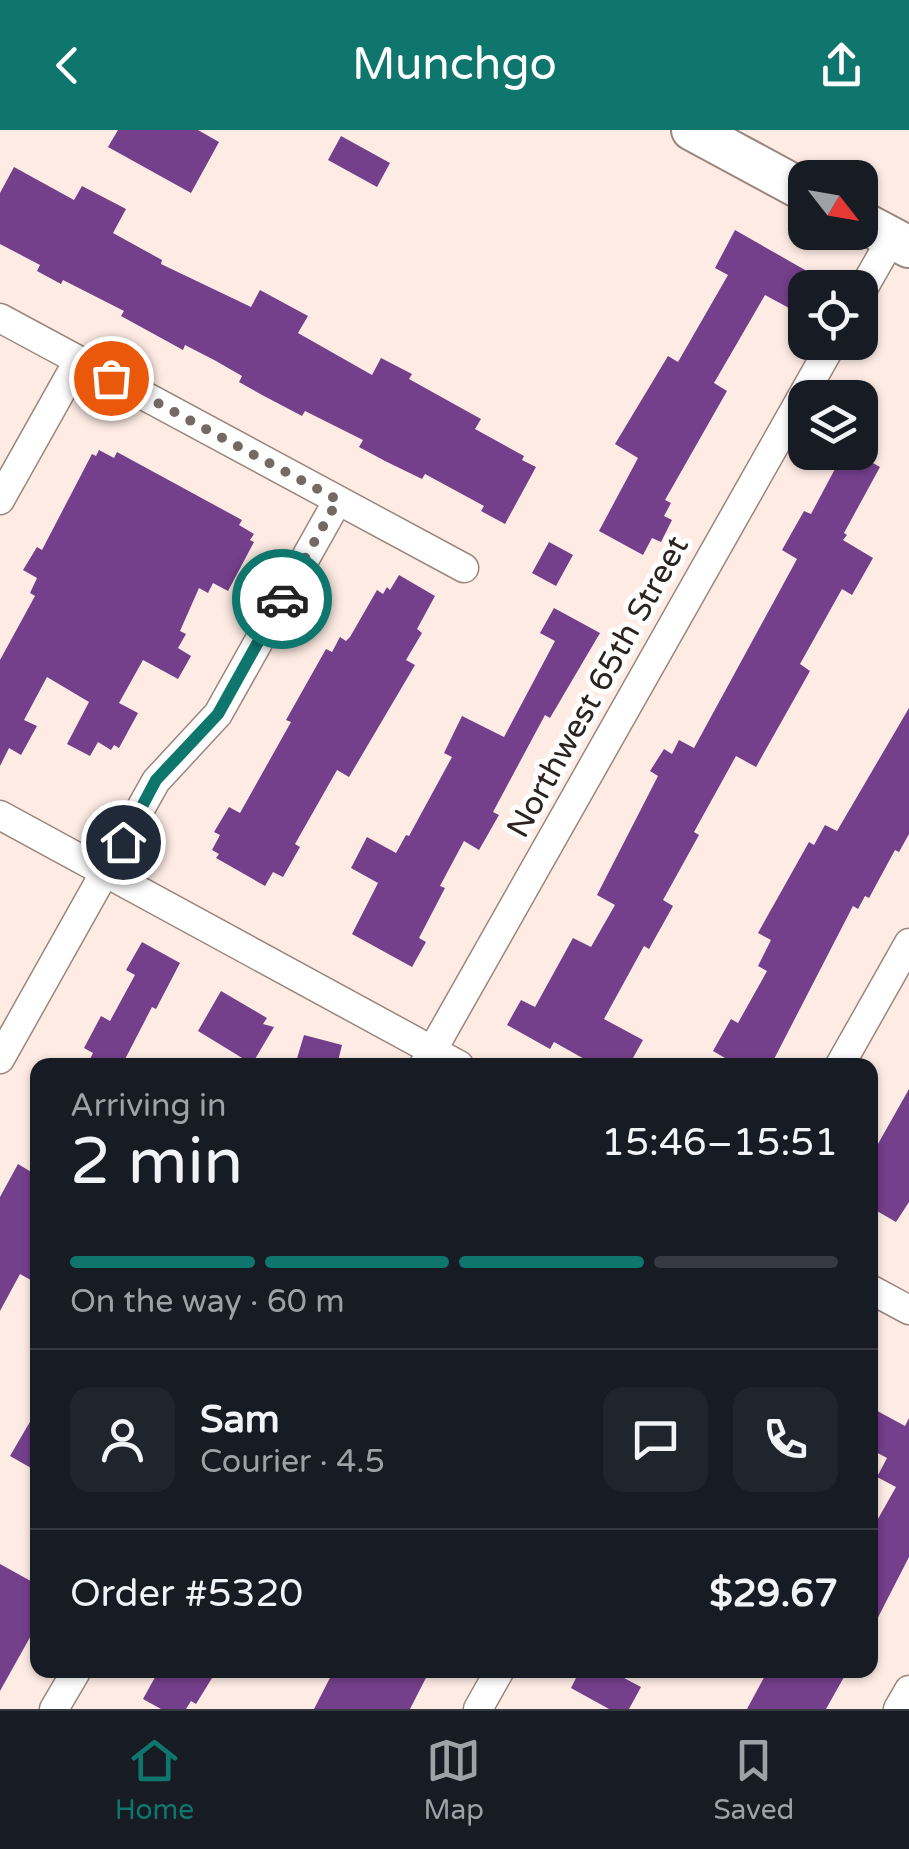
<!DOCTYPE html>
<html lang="en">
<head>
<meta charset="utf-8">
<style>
  body { margin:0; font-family:"Varela Round",sans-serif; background:#20242c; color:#f1f3f6; height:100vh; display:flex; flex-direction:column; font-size:38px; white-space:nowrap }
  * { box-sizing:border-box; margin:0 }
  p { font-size:32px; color:#9ea1a6 }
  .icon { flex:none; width:55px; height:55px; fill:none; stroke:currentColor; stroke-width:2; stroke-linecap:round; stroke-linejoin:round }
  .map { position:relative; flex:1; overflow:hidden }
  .sheet { position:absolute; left:30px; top:928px; width:848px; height:620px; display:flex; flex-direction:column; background:#171b24; border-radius:20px; box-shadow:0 2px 8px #0004 }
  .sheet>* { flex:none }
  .needle { width:65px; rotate:121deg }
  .fabs { position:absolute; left:788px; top:30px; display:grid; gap:20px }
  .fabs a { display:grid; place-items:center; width:90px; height:90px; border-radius:20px; background:#171b24; box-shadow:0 2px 8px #0004; font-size:50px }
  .pin { position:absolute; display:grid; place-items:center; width:85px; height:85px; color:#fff; margin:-42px; border:5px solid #fff; border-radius:50%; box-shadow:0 2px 10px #0007 }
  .courier { position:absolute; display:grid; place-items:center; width:100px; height:100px; margin:-50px; border:8px solid #0f766e; border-radius:50%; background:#fff; color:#222; box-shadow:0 2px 12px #0007 }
  .summary em { font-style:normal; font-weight:600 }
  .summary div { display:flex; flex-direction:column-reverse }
  .summary { display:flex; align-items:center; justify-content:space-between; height:170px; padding:0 40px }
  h1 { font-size:65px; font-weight:600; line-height:75px }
  .bar { display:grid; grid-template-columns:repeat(4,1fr); gap:15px 10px; align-content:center; height:120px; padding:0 40px }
  .bar i { height:12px; border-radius:8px; background:#363941 }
  .bar .active { background:#0f766e }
  .bar p { grid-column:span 4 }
  .line { display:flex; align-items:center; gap:25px; padding:0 40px; border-top:2px solid #363941 }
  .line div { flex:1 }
  .round { display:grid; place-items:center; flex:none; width:105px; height:105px; border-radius:20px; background:#20242c }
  header { display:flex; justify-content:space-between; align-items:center; height:130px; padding:0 40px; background:#0f766e; color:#fff; font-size:45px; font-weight:600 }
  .menu { display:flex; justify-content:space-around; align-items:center; height:140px; border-top:2px solid #363941; background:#171b24; font-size:28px; color:#9ea1a6 }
  .menu a { display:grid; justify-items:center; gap:5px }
  .menu .active { color:#0f766e }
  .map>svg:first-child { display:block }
  .building { fill:#743f8b }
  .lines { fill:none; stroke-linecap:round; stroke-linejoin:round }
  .street-casing { stroke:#9a867c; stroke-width:31 }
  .secondary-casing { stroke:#9a867c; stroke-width:44 }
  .street { stroke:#fff; stroke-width:28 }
  .secondary { stroke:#fff; stroke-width:40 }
  .done { stroke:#756964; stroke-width:10; stroke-dasharray:0 18 }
  .route { stroke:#0f766e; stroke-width:12 }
  .labels { text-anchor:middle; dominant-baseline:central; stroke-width:10; stroke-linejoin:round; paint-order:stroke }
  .street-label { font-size:32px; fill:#2b231f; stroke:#fefefe }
</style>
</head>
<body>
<header><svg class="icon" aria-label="back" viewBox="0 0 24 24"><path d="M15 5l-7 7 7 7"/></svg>Munchgo<svg class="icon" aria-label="share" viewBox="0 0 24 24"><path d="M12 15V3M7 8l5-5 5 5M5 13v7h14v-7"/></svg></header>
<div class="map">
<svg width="909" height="1579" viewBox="0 0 909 1579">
  <rect width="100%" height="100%" fill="#feece4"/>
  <path class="building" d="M 118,0 L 198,0 L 219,12 L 191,63 L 108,17 Z
    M 341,6 L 390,33 L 377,57 L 328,30 Z
    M 14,37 L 74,70 L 82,56 L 126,79 L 113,103 L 162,130 L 161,134 L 251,177 L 260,160 L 308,186 L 298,203 L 372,245 L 381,228 L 412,244 L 409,249 L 481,289 L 475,299 L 524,326 L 522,330 L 536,337 L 505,394 L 481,381 L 484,376 L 425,344 L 422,349 L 385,331 L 359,317 L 363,310 L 305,281 L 302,286 L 264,266 L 239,252 L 242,246 L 216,231 L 185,215 L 183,220 L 121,186 L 124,181 L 63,150 L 61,154 L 37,141 L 40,135 L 0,114 L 0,63 Z
    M 735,100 L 805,140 L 804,150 L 789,178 L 765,165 L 714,253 L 727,261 L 665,370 L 671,373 L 664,386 L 672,390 L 661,412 L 652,408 L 643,425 L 599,401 L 638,328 L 615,314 L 668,226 L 678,232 L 728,145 L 715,138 Z
    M 99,320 L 114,328 L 117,322 L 242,390 L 239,395 L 254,404 L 250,410 L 254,412 L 228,461 L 213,453 L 208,463 L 199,458 L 180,501 L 186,504 L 178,518 L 191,526 L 178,549 L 143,530 L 119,573 L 138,583 L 119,618 L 114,615 L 111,620 L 98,612 L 90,626 L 67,614 L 89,572 L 47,547 L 24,590 L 37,596 L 21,625 L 9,618 L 0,636 L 0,530 L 35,466 L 30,463 L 37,448 L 23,440 L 37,417 L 42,420 L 92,324 L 96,326 Z
    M 844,322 L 853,322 L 880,337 L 844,403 L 847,405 L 843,410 L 873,428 L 852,465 L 842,459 L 800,534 L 810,541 L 756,637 L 736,626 L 694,702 L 699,705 L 663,770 L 673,776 L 649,819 L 644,816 L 604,889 L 643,910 L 629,935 L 595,935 L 554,912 L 550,919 L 507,895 L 521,870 L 535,877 L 573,808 L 591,817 L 615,775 L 597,765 L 658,646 L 650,641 L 664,619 L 672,624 L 679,610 L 694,618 L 797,429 L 782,420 L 804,381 L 811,384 Z
    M 549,412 L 573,425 L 556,456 L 532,443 Z
    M 399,445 L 435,466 L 417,499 L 422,503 L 406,530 L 415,535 L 349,647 L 337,640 L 295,714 L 300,717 L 283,747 L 273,742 L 265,756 L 216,728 L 219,724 L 212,720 L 220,705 L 214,702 L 229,677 L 240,683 L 291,592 L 286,590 L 326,519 L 332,522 L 340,507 L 346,511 L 350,507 L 377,460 L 383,464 L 387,457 L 390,460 Z
    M 554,478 L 600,503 L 550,588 L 545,585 L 493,682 L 499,685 L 479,720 L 464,711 L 440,756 L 445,758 L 419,808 L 426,812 L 412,837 L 352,804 L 378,753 L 351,738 L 367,707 L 396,723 L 406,705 L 409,706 L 452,627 L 444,623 L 462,586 L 504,607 L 555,511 L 540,503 Z
    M 909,578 L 909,704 L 899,722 L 895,720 L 869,768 L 865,766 L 858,779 L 853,776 L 771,935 L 737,935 L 713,921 L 731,889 L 738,893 L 767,841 L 758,836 L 771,810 L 758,803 L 809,712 L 814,715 L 825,695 L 837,701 Z
    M 142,812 L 180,833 L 156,879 L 152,877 L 122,935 L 87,935 L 93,923 L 84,918 L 101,886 L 110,891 L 135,845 L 126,840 Z
    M 221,861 L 267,888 L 263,894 L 274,897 L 252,934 L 198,901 Z
    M 304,905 L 342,915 L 337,935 L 295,935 Z
    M 909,959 L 909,1072 L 896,1092 L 870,1077 L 870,1028 Z
    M 18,1034 L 38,1046 L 38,1154 L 20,1144 L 0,1181 L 0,1067 Z
    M 870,1277 L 905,1296 L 909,1288 L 909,1427 L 870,1503 L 870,1403 L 896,1357 L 877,1347 L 887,1328 L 870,1319 Z
    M 38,1278 L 38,1342 L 10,1326 Z
    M 0,1434 L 38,1455 L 38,1493 L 0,1561 Z
    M 159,1540 L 217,1540 L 196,1574 L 191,1571 L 186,1579 L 161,1579 L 143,1569 Z
    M 334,1540 L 430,1540 L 410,1579 L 314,1579 Z
    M 580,1540 L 609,1540 L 641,1557 L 629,1579 L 609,1579 L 571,1558 Z
    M 768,1540 L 848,1540 L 826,1579 L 747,1579 Z"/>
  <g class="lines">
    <g class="street-casing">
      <path id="street" d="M 860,164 L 892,108
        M 0,188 L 464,438
        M 0,370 L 78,231
        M 0,685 L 459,935
        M 0,929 L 156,651 L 218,584 L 338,370
        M 424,935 L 833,212
        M 840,935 L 909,813
        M 870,1159 L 909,1180
        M 54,1579 L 77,1540
        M 478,1579 L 500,1540
        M 898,1579 L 909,1560"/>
    </g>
    <g class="secondary-casing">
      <path id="secondary" d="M 692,0 L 805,61
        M 860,91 L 909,117"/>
    </g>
    <use href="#street" class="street"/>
    <use href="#secondary" class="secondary"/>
  </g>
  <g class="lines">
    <path class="done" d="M 111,248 L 338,370 L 282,469"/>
    <path class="route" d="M 123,712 L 156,650 L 218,584 L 282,469"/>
  </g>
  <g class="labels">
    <g class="street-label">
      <text transform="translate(598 557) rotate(-61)">Northwest 65th Street</text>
    </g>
  </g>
</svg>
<div class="fabs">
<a><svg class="needle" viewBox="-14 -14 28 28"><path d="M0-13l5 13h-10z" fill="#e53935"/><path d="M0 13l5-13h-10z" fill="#9ea1a6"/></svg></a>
<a><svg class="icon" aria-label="locate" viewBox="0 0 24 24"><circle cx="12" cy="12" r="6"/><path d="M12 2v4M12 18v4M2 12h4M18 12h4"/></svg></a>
<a><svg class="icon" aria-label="layers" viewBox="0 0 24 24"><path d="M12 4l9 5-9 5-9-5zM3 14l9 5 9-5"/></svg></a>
</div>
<div class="pin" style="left:111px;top:248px;background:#ea580c"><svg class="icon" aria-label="bag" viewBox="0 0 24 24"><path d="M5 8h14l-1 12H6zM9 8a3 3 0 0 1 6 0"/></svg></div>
<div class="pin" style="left:123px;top:712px;background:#1f2937"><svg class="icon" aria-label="home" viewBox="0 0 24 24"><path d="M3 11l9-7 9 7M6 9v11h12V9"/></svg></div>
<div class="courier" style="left:282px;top:469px"><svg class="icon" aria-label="car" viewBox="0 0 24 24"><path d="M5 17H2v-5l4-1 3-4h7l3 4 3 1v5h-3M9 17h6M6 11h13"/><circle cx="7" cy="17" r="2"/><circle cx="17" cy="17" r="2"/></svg></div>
<section class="sheet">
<div class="summary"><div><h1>2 min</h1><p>Arriving in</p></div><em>15:46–15:51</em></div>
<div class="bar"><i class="active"></i><i class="active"></i><i class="active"></i><i></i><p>On the way · 60 m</p></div>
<div class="line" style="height:180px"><a class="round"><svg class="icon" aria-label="person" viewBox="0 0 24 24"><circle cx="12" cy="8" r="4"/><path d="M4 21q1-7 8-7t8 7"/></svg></a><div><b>Sam</b><p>Courier · 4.5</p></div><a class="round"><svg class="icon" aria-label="chat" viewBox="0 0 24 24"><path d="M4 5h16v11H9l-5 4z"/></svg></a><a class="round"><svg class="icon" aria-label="phone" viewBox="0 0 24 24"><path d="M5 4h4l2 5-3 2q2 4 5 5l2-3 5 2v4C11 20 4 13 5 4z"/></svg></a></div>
<div class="line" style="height:130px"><div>Order #5320</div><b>$29.67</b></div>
</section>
</div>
<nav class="menu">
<a class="active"><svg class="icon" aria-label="home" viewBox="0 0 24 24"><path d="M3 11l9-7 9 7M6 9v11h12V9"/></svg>Home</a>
<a><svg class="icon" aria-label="map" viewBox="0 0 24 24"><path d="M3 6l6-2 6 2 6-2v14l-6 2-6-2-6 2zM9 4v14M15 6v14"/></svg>Map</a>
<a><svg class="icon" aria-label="saved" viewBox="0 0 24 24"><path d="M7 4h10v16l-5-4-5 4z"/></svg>Saved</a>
</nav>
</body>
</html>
